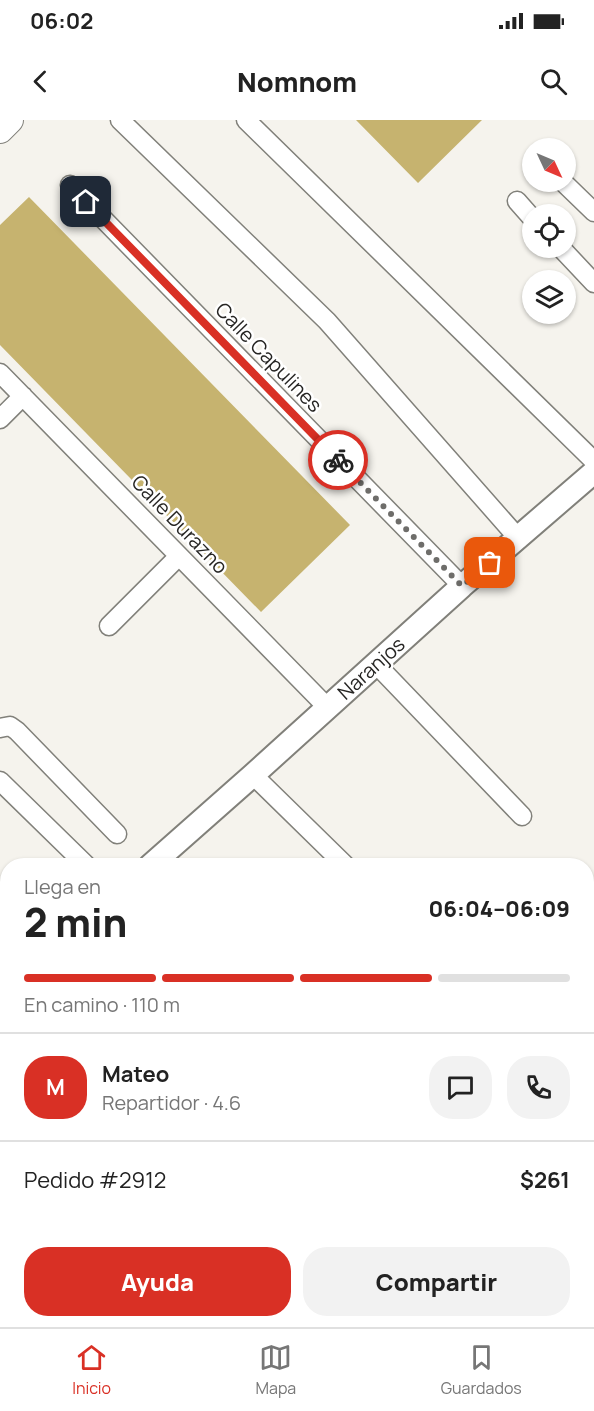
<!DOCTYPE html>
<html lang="es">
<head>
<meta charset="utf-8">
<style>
  body { margin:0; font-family:Manrope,sans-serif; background:#f2f2f2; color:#222; height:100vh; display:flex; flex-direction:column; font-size:22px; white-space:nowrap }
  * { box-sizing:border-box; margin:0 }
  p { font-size:20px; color:#767676 }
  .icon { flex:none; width:33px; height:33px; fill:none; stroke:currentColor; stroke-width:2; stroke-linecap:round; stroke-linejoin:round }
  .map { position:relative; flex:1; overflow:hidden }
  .details { position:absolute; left:0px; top:738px; width:594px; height:470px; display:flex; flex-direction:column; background:#fff; border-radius:24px 24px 0 0; box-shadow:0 2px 4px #0004 }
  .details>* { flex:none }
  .needle { width:39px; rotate:134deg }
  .fabs { position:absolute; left:522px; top:18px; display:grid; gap:12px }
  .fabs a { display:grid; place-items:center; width:54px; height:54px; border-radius:50%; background:#fff; box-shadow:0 2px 4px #0004; font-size:30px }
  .pin { position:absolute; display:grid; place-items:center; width:51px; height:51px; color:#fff; margin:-26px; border-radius:12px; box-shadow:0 3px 9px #0006 }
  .courier { position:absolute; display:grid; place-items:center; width:60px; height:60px; margin:-30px; border:4px solid #d93025; border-radius:50%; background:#fff; color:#222; box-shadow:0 2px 8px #0007 }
  .headline em { font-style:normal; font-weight:800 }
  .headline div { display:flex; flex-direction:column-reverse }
  .headline { display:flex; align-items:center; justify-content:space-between; height:102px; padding:0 24px }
  h1 { font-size:39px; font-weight:800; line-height:45px }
  .bar { display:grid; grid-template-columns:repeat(4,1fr); gap:9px 6px; align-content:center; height:72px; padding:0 24px }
  .bar i { height:8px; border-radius:4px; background:#e0e0e0 }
  .bar .selected { background:#d93025 }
  .bar p { grid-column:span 4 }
  .line { display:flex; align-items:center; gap:15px; padding:0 24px; border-top:2px solid #e0e0e0 }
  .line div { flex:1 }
  .round { display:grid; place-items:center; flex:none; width:63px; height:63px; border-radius:24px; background:#f2f2f2 }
  .primary-button { display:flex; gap:12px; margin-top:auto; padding:12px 24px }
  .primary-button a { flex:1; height:69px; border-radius:24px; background:#d93025; color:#fff; font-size:24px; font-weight:800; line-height:69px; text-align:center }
  .primary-button a+a { background:#f2f2f2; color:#222 }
  .status { display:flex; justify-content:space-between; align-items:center; height:42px; padding:0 30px; background:#fff; direction:ltr }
  .status svg { height:16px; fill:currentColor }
  header { display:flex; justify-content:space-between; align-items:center; height:78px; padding:0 24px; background:#fff; font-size:27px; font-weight:800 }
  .tabs { display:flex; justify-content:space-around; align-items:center; height:84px; border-top:2px solid #e0e0e0; background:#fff; font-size:16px; color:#767676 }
  .tabs a { display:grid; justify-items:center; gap:3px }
  .tabs .selected { color:#d93025 }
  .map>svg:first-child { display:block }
  .building { fill:#c6b36f }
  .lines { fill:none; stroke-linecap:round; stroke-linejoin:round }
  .service-casing { stroke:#81807a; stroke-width:12 }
  .minor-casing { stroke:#81807a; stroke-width:21 }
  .tertiary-casing { stroke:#81807a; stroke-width:26 }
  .secondary-casing { stroke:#81807a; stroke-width:28 }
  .service { stroke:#fff; stroke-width:9 }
  .minor { stroke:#fff; stroke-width:18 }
  .tertiary { stroke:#fff; stroke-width:22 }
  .secondary { stroke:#fff; stroke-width:26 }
  .done { stroke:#6e6d6a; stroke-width:6; stroke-dasharray:0 10.8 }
  .route { stroke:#d93025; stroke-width:8 }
  .labels { text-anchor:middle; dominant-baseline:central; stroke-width:5; stroke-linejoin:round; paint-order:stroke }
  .street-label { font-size:20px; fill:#262523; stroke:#fff }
</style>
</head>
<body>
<div class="status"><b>06:02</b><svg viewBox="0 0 49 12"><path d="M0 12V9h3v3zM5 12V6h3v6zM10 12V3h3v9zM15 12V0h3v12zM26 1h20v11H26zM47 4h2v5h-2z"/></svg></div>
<header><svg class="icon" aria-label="back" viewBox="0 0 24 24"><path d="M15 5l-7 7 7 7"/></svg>Nomnom<svg class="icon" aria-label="search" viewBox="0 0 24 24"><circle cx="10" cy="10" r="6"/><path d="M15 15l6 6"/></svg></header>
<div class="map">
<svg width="594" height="1207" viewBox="0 0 594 1207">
  <rect width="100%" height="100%" fill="#f5f3ed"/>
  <path class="building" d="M 356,0 L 482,0 L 418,63 Z
    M 29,77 L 350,405 L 261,492 L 0,225 L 0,105 Z"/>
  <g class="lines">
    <g class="service-casing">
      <path id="service" d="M 16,1207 L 23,1200"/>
    </g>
    <g class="minor-casing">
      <path id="minor" d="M 120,0 L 327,201 L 519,419
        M 246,0 L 594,341
        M 563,62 L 594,92
        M 70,65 L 462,466
        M 517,81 L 532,98
        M 561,128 L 594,163
        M 0,253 L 327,587
        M 0,299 L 23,276
        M 109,506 L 179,436
        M 376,544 L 522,696
        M 0,608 L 10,606 L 17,611 L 117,714
        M 253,655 L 346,746
        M 0,661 L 86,745
        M 0,783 L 8,790
        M 0,918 L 8,926
        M 586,982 L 594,989
        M 0,1035 L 8,1042
        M 165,1200 L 172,1207
        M 376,1200 L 383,1207"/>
    </g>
    <g class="tertiary-casing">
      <path id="tertiary" d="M 150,746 L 253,655 L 462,466 L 594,352
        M 0,878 L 8,871"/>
    </g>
    <g class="secondary-casing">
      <path id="secondary" d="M 0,10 L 10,0"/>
    </g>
    <use href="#service" class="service"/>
    <use href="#minor" class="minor"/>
    <use href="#tertiary" class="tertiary"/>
    <use href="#secondary" class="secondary"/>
  </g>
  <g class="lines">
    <path class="done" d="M 338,340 L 462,466 L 490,443"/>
    <path class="route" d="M 86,82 L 338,340"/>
  </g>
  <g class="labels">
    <g class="street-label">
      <text transform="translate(269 237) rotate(46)">Calle Capulines</text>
      <text transform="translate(180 404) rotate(46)">Calle Durazno</text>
      <text transform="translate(371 548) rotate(-42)">Naranjos</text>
    </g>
  </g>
</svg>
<div class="fabs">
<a><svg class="needle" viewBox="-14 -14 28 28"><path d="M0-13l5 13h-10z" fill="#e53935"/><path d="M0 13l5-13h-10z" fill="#767676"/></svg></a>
<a><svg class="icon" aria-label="locate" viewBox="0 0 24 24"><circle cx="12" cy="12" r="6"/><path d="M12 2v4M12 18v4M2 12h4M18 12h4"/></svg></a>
<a><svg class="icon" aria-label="layers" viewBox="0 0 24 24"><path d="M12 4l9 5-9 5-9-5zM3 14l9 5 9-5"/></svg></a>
</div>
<div class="pin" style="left:490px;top:443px;background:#ea580c"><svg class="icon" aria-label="bag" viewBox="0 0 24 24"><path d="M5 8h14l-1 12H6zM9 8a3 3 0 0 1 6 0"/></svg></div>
<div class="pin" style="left:86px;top:82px;background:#1f2937"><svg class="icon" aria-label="home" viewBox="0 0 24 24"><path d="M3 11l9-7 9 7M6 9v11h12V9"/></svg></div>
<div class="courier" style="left:338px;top:340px"><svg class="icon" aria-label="bike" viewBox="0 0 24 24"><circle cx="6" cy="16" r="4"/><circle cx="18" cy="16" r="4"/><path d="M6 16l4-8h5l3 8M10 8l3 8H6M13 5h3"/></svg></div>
<section class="details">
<div class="headline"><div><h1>2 min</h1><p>Llega en</p></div><em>06:04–06:09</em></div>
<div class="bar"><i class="selected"></i><i class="selected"></i><i class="selected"></i><i></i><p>En camino · 110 m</p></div>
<div class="line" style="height:108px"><b class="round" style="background:#d93025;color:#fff">M</b><div><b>Mateo</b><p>Repartidor · 4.6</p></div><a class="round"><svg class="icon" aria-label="chat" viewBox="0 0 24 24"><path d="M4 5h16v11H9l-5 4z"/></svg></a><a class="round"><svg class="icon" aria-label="phone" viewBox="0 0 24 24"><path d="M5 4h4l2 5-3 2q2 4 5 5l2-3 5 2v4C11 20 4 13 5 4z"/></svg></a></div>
<div class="line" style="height:78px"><div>Pedido #2912</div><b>$261</b></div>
<div class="primary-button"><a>Ayuda</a><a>Compartir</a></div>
</section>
</div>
<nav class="tabs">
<a class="selected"><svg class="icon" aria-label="home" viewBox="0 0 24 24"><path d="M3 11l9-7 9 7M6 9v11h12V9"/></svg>Inicio</a>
<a><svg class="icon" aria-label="map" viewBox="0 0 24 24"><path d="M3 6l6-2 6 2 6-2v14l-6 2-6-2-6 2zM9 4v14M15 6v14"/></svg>Mapa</a>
<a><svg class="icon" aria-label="saved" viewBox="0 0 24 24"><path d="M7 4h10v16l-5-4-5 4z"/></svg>Guardados</a>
</nav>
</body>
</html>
